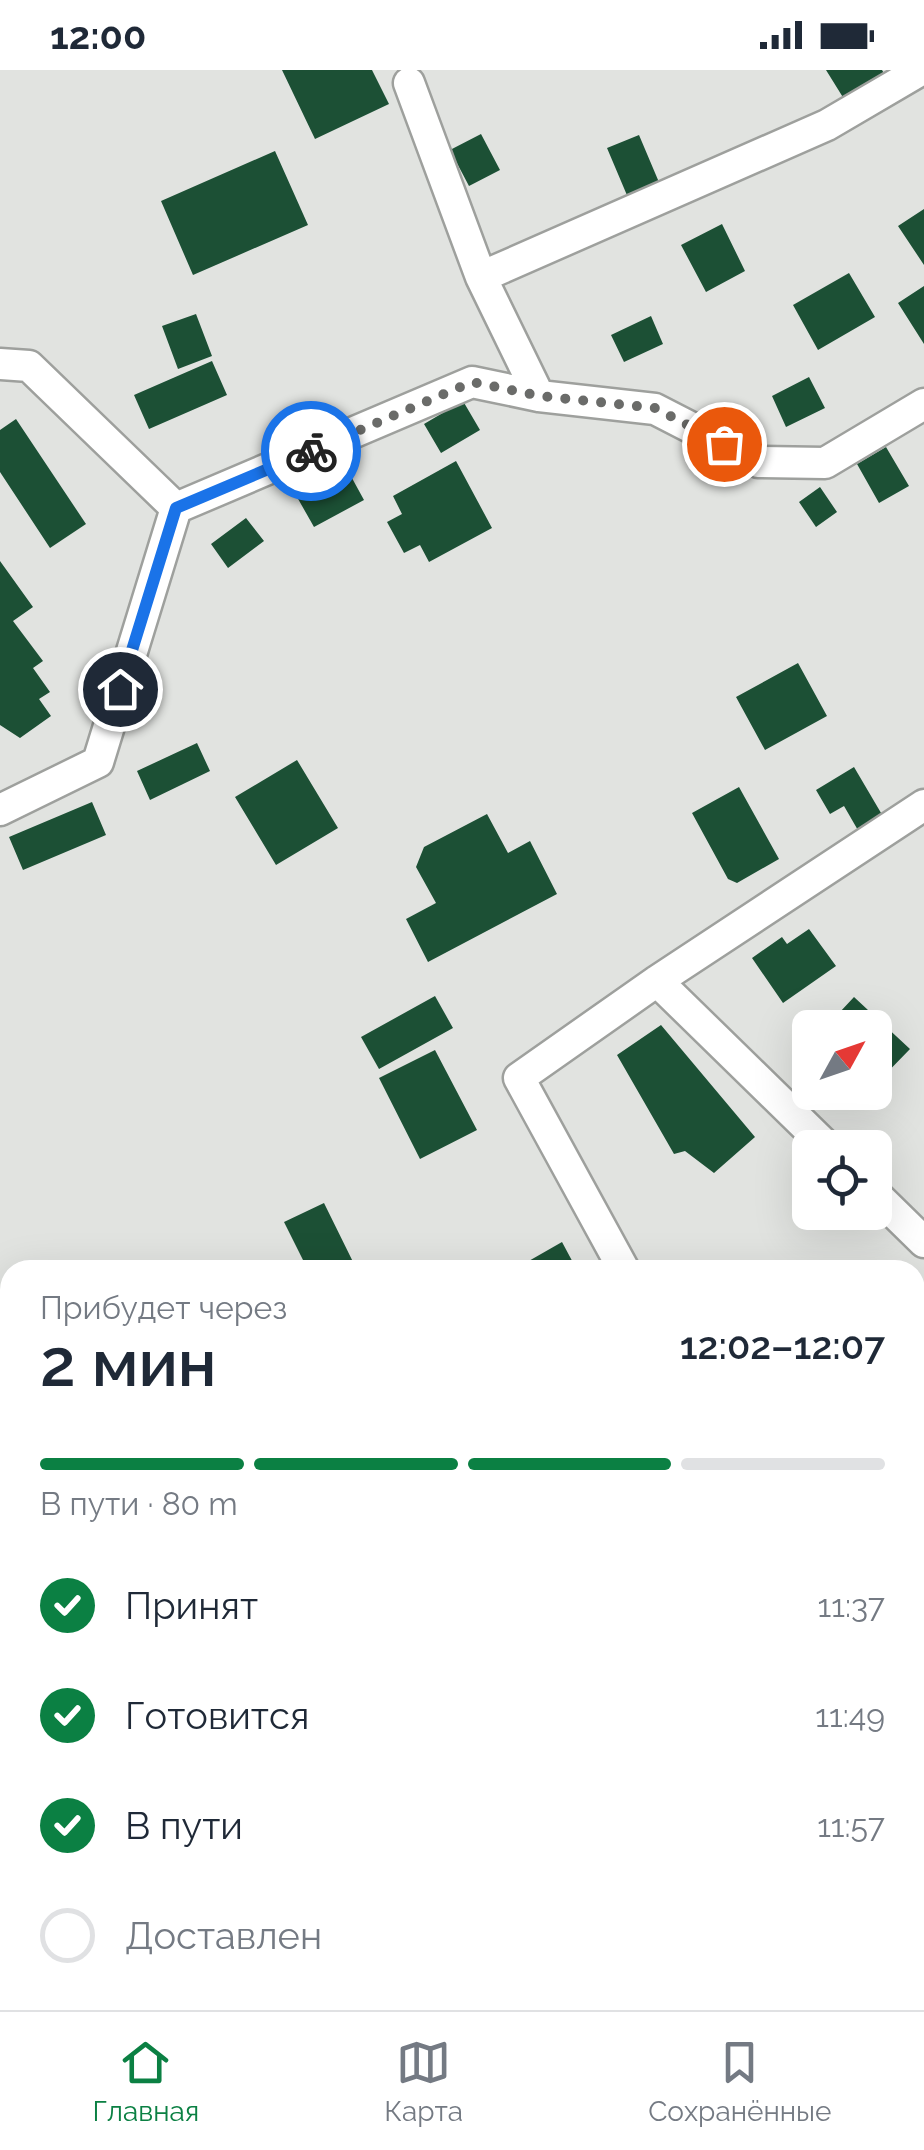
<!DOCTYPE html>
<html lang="ru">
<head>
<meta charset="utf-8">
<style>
  body { margin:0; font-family:Raleway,sans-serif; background:#f2f2f3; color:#1f2937; height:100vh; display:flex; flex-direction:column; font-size:38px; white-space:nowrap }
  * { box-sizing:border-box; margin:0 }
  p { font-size:32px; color:#747a83 }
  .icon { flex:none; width:55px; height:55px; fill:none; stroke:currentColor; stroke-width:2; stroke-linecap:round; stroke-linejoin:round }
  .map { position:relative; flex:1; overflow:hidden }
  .panel { position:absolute; left:0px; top:1190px; width:925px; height:750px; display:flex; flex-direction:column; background:#fff; border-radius:30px 30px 0 0; box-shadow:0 10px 40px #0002 }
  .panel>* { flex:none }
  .needle { width:65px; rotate:50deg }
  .fabs { position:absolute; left:792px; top:940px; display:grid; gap:20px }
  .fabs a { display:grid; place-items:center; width:100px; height:100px; border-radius:15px; background:#fff; box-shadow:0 10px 40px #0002; font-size:50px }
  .pin { position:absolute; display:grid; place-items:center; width:85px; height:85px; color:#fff; margin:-42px; border:5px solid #fff; border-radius:50%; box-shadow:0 2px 10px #0007 }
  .courier { position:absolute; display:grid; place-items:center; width:100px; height:100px; margin:-50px; border:8px solid #1a73e8; border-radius:50%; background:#fff; color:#222; box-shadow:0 2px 12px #0007 }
  .summary em { font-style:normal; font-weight:600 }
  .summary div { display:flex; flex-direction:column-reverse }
  .summary { display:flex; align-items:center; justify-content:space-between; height:170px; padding:0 40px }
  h1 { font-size:65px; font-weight:600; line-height:75px }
  .bar { display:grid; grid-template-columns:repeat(4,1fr); gap:15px 10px; align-content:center; height:120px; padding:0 40px }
  .bar i { height:12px; border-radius:8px; background:#e0e1e3 }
  .bar .on { background:#0b8043 }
  .bar p { grid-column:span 4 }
  ol { padding:0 40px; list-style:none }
  li { display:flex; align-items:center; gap:30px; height:110px }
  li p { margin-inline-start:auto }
  li .icon { padding:10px; border-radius:50%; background:#0b8043; color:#fff; stroke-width:4 }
  li:last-child { color:#747a83 }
  li i { width:55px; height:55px; border:5px solid #e0e1e3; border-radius:50% }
  .status { display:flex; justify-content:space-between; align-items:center; height:70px; padding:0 50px; background:#fff; direction:ltr }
  .status svg { height:28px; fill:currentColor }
  .menu { display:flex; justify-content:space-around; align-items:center; height:140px; border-top:2px solid #e0e1e3; background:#fff; font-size:28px; color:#747a83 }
  .menu a { display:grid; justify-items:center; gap:5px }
  .menu .on { color:#0b8043 }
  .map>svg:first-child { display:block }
  .water { fill:#559990 }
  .building { fill:#1c5035 }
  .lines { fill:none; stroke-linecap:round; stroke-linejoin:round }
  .minor-casing { stroke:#9ea09d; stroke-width:35 }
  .path { stroke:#8c8e8b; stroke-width:5; stroke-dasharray:8 5; stroke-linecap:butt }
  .minor { stroke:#fff; stroke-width:30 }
  .done { stroke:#6a6b69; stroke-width:10; stroke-dasharray:0 18 }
  .route { stroke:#1a73e8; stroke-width:12 }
</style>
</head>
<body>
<div class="status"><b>12:00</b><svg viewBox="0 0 49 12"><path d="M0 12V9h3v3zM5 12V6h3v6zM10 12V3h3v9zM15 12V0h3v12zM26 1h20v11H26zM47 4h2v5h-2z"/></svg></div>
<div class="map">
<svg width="924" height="1940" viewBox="0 0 924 1940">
  <rect width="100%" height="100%" fill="#e1e3e0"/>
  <path class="water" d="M 0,1887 L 10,1889 L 10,1930 L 113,1930 L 116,1938 L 0,1940 Z"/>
  <path class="building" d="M 282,0 L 372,0 L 389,34 L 315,69 Z
    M 826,0 L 882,0 L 885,5 L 844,29 Z
    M 481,64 L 500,100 L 469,116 L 450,80 Z
    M 639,65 L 661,117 L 629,130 L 607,78 Z
    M 275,81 L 308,155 L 193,205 L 161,131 Z
    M 924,139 L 924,195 L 898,156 Z
    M 722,154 L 745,201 L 706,222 L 681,175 Z
    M 849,203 L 875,247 L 818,280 L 793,235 Z
    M 924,216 L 924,274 L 898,233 Z
    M 196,244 L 212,286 L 178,299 L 162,256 Z
    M 651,246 L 663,274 L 624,292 L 611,265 Z
    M 212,291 L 227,325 L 149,359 L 134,325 Z
    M 809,307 L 825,338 L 786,357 L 772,326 Z
    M 463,331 L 480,360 L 441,383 L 424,354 Z
    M 16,349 L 86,454 L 50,478 L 0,402 L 0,360 Z
    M 886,377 L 909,416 L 879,433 L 857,394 Z
    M 456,391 L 492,458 L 429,492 L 420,475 L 404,483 L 387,452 L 402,444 L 393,426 Z
    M 347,399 L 364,430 L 314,457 L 297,427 Z
    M 820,417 L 837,442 L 816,457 L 799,432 Z
    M 246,448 L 264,471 L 228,498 L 211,474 Z
    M 0,491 L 33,537 L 13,551 L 43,591 L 33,598 L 50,622 L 39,629 L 51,646 L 20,668 L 0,655 Z
    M 798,593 L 827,646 L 765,680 L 736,627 Z
    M 197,673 L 210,701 L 150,730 L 137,701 Z
    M 297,690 L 338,758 L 276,795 L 235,727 Z
    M 854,697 L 884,748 L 859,762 L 844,736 L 830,744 L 816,720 Z
    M 739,717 L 779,789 L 737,813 L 728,809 L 692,743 Z
    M 92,732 L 106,765 L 23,800 L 9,767 Z
    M 487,744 L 508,783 L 530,771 L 557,824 L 428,892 L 406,849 L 436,833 L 416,797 L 424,777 Z
    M 809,859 L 836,896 L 783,933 L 752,888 L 782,867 L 787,874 Z
    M 435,926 L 453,958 L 379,999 L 361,967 Z
    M 854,927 L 910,979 L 875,1015 L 875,958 L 825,958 Z
    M 661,955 L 755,1067 L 714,1103 L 685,1081 L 674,1084 L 617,985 Z
    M 435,980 L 477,1060 L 420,1089 L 379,1008 Z
    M 324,1133 L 357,1200 L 308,1200 L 284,1152 Z
    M 562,1172 L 577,1200 L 513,1200 Z
    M 924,1301 L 924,1357 L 915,1348 L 915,1310 Z
    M 915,1862 L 924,1872 L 924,1894 L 915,1903 Z"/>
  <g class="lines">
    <g class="minor-casing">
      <path id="minor" d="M 409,13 L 481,207
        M 0,294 L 29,296 L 176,438 L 472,312 L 539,326 L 655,339 L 758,392 L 825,393 L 924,334
        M 539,326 L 481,207 L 827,55 L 921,0
        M 0,740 L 98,692 L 176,438
        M 657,911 L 828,1078
        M 875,1124 L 924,1172
        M 624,1200 L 519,1008 L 657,911 L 924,735
        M 915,1590 L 924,1599"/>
    </g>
    <path class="path" d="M 0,1346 L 10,1363
      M 199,1930 L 203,1940"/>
    <use href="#minor" class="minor"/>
  </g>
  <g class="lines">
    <path class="done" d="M 311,381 L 472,312 L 540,326 L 655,338 L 724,374"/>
    <path class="route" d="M 120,619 L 176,438 L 311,381"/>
  </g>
</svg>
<div class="fabs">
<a><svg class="needle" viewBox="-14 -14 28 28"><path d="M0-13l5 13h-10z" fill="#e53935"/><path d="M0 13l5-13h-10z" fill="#747a83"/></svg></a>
<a><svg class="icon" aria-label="locate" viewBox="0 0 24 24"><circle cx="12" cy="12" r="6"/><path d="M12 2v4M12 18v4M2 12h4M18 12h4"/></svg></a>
</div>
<div class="pin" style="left:724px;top:374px;background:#ea580c"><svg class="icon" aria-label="bag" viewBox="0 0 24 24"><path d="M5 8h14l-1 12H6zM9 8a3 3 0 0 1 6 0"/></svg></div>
<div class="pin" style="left:120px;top:619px;background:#1f2937"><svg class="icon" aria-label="home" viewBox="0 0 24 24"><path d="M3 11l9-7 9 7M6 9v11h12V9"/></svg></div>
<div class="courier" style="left:311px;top:381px"><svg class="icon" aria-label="bike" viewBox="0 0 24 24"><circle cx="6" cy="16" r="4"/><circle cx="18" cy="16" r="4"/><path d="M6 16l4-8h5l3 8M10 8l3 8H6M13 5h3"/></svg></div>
<section class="panel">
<div class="summary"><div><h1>2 мин</h1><p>Прибудет через</p></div><em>12:02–12:07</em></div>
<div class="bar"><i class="on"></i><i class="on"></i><i class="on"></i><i></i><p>В пути · 80 m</p></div>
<ol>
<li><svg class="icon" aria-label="check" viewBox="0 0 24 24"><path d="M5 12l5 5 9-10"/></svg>Принят<p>11:37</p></li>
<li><svg class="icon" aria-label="check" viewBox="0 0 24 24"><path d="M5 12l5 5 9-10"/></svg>Готовится<p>11:49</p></li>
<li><svg class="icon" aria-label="check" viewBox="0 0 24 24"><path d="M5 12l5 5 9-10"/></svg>В пути<p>11:57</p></li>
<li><i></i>Доставлен</li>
</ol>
</section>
</div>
<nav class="menu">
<a class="on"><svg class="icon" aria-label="home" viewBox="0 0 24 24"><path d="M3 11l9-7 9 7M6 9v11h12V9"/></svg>Главная</a>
<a><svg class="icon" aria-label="map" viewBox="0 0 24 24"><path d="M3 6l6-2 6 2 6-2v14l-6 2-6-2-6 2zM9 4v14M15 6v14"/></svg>Карта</a>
<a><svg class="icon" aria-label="saved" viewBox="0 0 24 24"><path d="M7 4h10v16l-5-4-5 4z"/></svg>Сохранённые</a>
</nav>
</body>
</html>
